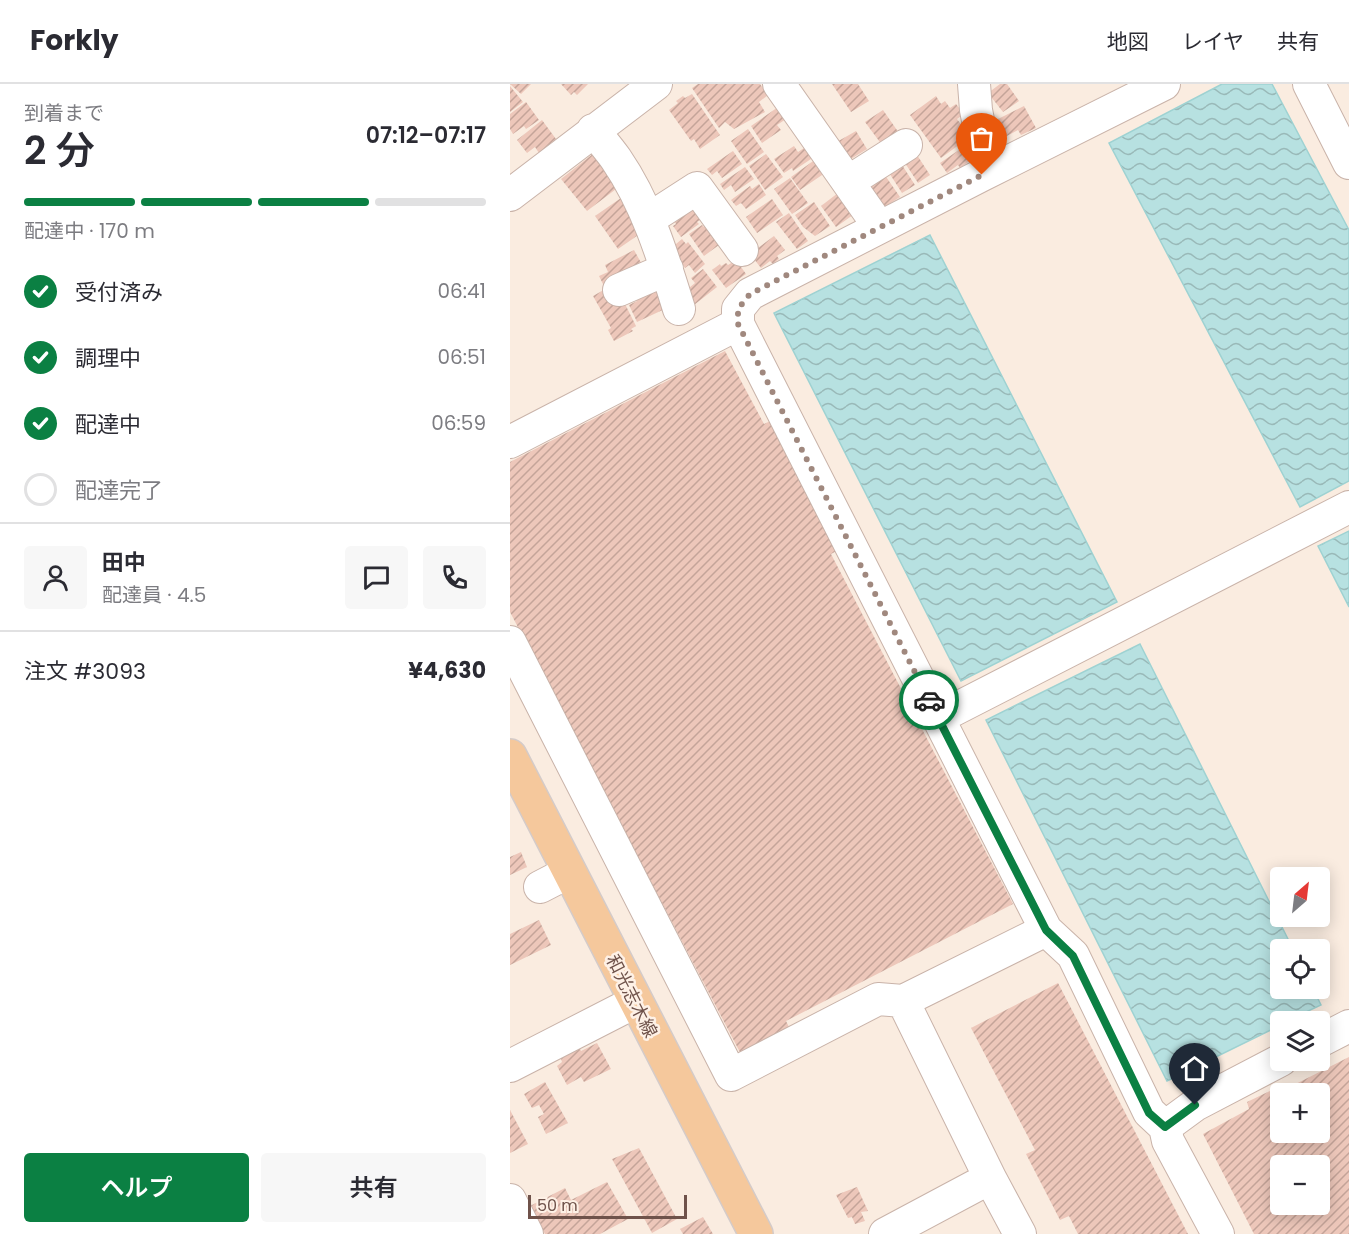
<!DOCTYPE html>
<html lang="ja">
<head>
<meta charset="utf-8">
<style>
  body { margin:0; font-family:Poppins,"Noto Sans JP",sans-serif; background:#f7f7f7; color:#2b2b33; height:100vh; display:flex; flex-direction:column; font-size:22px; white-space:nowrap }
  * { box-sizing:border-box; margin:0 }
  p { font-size:20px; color:#7c7c81 }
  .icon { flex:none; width:33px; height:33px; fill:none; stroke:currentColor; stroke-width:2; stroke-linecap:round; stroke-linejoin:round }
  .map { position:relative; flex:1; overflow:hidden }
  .drawer { display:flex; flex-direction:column; background:#fff; width:510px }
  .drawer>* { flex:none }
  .needle { width:39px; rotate:28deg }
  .fabs { position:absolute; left:760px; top:783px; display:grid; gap:12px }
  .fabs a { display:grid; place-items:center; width:60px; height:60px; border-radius:6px; background:#fff; box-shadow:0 3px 15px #0003; font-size:30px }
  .scale { position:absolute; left:18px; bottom:15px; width:159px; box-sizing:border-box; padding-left:6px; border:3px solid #6f524a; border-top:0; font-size:16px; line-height:21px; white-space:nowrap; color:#6f524a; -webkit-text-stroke:4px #fef1e6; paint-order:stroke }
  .pin { position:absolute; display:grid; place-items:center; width:51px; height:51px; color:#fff; margin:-62px -26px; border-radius:50% 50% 50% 0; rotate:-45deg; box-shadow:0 0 6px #0007 }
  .pin .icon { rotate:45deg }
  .courier { position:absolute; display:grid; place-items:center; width:60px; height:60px; margin:-30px; border:4px solid #0b8043; border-radius:50%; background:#fff; color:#222; box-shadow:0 2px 8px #0007 }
  .summary em { font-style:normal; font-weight:600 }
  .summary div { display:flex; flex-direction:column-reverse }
  .summary { display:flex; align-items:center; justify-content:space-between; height:102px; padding:0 24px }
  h1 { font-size:39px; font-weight:600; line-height:45px }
  .bar { display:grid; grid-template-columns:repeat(4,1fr); gap:9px 6px; align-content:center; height:72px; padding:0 24px }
  .bar i { height:8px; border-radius:4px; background:#e1e1e2 }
  .bar .active { background:#0b8043 }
  .bar p { grid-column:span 4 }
  .line { display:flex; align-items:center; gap:15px; padding:0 24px; border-top:2px solid #e1e1e2 }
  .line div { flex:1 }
  .round { display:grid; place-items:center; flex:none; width:63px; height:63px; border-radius:6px; background:#f7f7f7 }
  ol { padding:0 24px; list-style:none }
  li { display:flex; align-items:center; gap:18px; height:66px }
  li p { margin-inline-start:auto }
  li .icon { padding:6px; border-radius:50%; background:#0b8043; color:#fff; stroke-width:4 }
  li:last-child { color:#7c7c81 }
  li i { width:33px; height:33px; border:3px solid #e1e1e2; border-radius:50% }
  .cta { display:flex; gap:12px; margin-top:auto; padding:12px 24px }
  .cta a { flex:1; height:69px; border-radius:6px; background:#0b8043; color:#fff; font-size:24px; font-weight:600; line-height:69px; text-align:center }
  .cta a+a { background:#f7f7f7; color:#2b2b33 }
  header { display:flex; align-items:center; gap:36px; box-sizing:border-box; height:84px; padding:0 30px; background:#fff; border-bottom:2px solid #e1e1e2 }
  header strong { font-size:28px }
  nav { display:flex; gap:33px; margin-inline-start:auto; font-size:21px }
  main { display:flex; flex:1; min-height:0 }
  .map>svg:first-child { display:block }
  .water { fill:url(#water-waves); stroke:#9ed2d2; stroke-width:1.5 }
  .building { fill:url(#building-hatch); fill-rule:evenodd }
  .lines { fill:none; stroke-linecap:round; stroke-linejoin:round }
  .minor-casing { stroke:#c9b3a9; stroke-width:34 }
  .major-casing { stroke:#d4cbc9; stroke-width:36 }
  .minor { stroke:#fff; stroke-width:32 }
  .major { stroke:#f5c89c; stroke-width:33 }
  .done { stroke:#a0887e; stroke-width:6; stroke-dasharray:0 10.8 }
  .route { stroke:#0b8043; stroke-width:8 }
  .labels { text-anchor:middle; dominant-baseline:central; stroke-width:5; stroke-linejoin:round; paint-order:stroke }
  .street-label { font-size:18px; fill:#6f524a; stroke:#fef1e6 }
</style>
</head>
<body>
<header>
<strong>Forkly</strong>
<nav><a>地図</a><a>レイヤ</a><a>共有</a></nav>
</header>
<main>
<section class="drawer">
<div class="summary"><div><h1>2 分</h1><p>到着まで</p></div><em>07:12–07:17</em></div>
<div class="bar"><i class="active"></i><i class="active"></i><i class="active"></i><i></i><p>配達中 · 170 m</p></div>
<ol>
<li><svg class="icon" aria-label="check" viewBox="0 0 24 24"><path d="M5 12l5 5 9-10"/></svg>受付済み<p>06:41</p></li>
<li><svg class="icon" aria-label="check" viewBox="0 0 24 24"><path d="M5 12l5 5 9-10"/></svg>調理中<p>06:51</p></li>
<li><svg class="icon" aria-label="check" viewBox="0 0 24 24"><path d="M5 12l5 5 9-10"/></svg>配達中<p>06:59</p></li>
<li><i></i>配達完了</li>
</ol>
<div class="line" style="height:108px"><a class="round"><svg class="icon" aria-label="person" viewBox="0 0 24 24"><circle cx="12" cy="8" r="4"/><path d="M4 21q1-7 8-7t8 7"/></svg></a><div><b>田中</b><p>配達員 · 4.5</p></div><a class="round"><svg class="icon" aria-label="chat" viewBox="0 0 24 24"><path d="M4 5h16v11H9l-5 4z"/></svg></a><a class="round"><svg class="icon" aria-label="phone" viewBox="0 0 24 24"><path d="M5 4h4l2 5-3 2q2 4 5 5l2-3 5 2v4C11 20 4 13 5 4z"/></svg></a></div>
<div class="line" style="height:78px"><div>注文 #3093</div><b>¥4,630</b></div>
<div class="cta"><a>ヘルプ</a><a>共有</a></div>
</section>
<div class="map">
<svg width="839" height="1150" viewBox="0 0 839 1150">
  <defs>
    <pattern id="water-waves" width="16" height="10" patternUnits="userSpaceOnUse" patternTransform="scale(1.5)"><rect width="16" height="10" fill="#b7e1e1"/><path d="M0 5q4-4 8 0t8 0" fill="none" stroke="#99b9b8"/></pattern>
    <pattern id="building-hatch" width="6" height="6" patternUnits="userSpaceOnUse" patternTransform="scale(1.5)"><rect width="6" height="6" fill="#edc7ba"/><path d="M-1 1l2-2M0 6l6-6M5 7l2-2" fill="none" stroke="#c4a499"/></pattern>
  </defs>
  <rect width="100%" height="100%" fill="#faece0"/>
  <path class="water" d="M 712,0 L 762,0 L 839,146 L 839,397 L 790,423 L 599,59 Z
    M 420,151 L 607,518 L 451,597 L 264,229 Z
    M 839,447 L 839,523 L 808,462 Z
    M 630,560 L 783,865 L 771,866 L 771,904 L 803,905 L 811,921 L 777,937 L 771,938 L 771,941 L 657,997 L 476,636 Z"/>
  <path class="building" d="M 0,0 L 21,0 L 11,10 Z
    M 51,0 L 78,0 L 67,11 L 64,8 L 61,11 Z
    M 188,0 L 250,0 L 258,11 L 249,18 L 255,28 L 224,45 L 215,38 L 209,44 L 182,4 Z
    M 322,0 L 348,0 L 359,17 L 341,28 Z
    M 490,0 L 497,0 L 509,17 L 493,28 L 478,9 Z
    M 0,2 L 13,18 L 0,28 Z
    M 182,10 L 210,51 L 190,65 L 184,55 L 181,57 L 159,26 L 168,19 L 166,17 L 173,12 L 175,14 Z
    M 426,12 L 431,20 L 435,17 L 440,24 L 446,20 L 454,30 L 447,35 L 455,46 L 452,48 L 457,55 L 431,74 L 400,31 Z
    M 16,18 L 29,36 L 16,45 L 14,42 L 3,50 L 0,45 L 0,30 Z
    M 271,21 L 279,33 L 267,41 L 271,46 L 252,59 L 241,42 Z
    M 514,22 L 526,44 L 511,51 L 508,46 L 495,53 L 486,36 Z
    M 373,26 L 389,49 L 372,61 L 355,38 Z
    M 32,36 L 46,55 L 29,69 L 25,63 L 17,69 L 7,56 Z
    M 238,45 L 254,68 L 237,80 L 221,57 Z
    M 346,47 L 357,65 L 336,78 L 325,59 Z
    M 459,59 L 468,71 L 450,84 L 448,81 L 437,89 L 430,79 Z
    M 300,60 L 307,71 L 283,87 L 282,84 L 274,89 L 264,75 L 284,62 L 288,68 Z
    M 223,67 L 232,80 L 212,94 L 207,87 L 202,91 L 197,85 Z
    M 84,69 L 110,102 L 77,127 L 51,95 Z
    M 256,70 L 273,93 L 255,106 L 239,82 Z
    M 407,71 L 420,91 L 408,99 L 395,79 Z
    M 306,75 L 315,89 L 290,106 L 281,93 Z
    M 392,81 L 405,101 L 392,109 L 376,84 Z
    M 235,83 L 244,95 L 225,108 L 221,101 L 214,106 L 210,100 Z
    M 372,87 L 390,113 L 368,127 L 350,101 Z
    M 280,94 L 298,119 L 282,130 L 264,105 Z
    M 249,100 L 256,111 L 236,125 L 231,119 L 226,122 L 221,116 L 240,102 L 242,105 Z
    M 328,109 L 343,131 L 326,143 L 311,122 Z
    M 111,114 L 134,147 L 108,165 L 85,132 Z
    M 262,115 L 273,131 L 247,149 L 236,133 Z
    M 304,118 L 320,142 L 305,152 L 293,143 L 285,131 Z
    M 187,122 L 192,128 L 187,132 L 190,136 L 187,138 L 189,140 L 171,153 L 163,142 L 166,140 L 162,133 Z
    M 279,129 L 298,157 L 287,165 L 266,138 Z
    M 192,141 L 194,143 L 196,142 L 213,158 L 194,172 L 179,150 Z
    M 264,152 L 275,166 L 267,172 L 269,175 L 263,180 L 260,177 L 251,184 L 240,170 Z
    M 172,155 L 176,160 L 178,158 L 195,180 L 185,189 L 179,181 L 175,184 L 160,165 Z
    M 124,166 L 134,184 L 95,204 L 89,192 L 98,188 L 95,181 Z
    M 223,178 L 226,182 L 229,180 L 236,190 L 216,204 L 202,186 L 210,180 L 211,182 L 216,179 L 218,181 Z
    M 193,185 L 207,203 L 184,221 L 174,208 L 185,199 L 181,194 Z
    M 148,199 L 159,223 L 127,238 L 119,221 L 127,217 L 124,210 Z
    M 99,203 L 114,218 L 126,242 L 121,245 L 123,247 L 104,257 L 98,246 L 101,244 L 83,212 Z
    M 215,267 L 254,340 L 269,333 L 336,462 L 321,470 L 503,820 L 276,937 L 283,951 L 234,976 L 0,528 L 0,378 Z
    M 11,768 L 17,783 L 0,791 L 0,773 Z
    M 29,836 L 41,861 L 0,881 L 0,850 Z
    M 548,899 L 678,1150 L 568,1150 L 559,1132 L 550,1136 L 516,1070 L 525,1066 L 461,944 Z
    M 87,959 L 101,985 L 74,998 L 71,993 L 57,1001 L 47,982 L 52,978 L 50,972 L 69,963 L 71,967 Z
    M 839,973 L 839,1150 L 744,1150 L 693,1050 L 739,1025 L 737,1018 L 764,1005 L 768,1009 ZM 771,1010 L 810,1010 L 810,1048 L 771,1048 ZM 771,1082 L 810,1082 L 810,1120 L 771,1120 Z
    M 35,998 L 58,1039 L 36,1050 L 28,1033 L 34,1030 L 29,1021 L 22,1024 L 14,1010 Z
    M 0,1026 L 18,1060 L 0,1069 Z
    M 129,1064 L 167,1135 L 142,1149 L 102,1075 Z
    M 97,1098 L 118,1135 L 90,1150 L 35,1150 L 20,1122 L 55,1104 L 61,1116 Z
    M 347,1103 L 358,1127 L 351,1128 L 355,1137 L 345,1140 L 342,1133 L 338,1134 L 326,1111 Z
    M 193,1133 L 203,1150 L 173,1150 L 170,1145 Z"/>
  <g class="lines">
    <g class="minor-casing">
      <path id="minor" d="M 269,0 L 361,131
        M 464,0 L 466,26 L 474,67
        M 799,0 L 839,79
        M 83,46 C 91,56 99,65 106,75 C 137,120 153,173 169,225
        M 338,98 L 396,61
        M 0,111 L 146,0
        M 139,135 L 187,104 L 232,166
        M 109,206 L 157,185
        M 0,358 L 228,240
        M 0,558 L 221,991 L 368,915 L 393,917
        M 428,634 L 839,423
        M 30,803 L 59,788
        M 536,846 L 563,871 L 639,1028 L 655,1043 L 658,1057 L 708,1150
        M 810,957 L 839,942
        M 0,982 L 125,918
        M 655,1043 L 685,1021 L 771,976
        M 480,1094 L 510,1150
        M 0,1116 L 17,1150
        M 375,1150 L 480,1094 L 393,917 L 536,846 L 228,240 L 228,225 L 240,210 L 472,91 L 654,0"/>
    </g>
    <g class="major-casing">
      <path id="major" d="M 0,672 L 246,1150"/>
    </g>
    <use href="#minor" class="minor"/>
    <use href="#major" class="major"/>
  </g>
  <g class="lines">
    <path class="done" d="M 419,616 L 228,240 L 228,225 L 240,210 L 472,91"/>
    <path class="route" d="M 419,616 L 536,846 L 563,872 L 639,1029 L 655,1043 L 685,1021"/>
  </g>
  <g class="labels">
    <g class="street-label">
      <text transform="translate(122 912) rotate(63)">和光志木線</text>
    </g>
  </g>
</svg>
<div class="fabs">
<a><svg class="needle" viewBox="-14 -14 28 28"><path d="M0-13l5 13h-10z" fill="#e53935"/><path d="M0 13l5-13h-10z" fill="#7c7c81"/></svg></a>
<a><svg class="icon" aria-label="locate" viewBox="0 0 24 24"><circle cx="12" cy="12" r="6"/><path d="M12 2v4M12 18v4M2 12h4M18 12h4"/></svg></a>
<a><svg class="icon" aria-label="layers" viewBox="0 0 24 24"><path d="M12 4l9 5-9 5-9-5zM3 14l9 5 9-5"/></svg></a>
<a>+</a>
<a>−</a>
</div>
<div class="scale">50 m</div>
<div class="pin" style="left:472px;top:91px;background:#ea580c"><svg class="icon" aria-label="bag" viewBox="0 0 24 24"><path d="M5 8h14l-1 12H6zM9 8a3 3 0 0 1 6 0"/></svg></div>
<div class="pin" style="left:685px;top:1021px;background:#1f2937"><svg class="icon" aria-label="home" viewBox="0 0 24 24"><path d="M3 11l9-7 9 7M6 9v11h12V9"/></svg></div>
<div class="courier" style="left:419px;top:616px"><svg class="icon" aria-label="car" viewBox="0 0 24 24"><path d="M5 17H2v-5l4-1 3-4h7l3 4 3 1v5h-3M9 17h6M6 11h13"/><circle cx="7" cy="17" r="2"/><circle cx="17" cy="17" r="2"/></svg></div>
</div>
</main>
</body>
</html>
